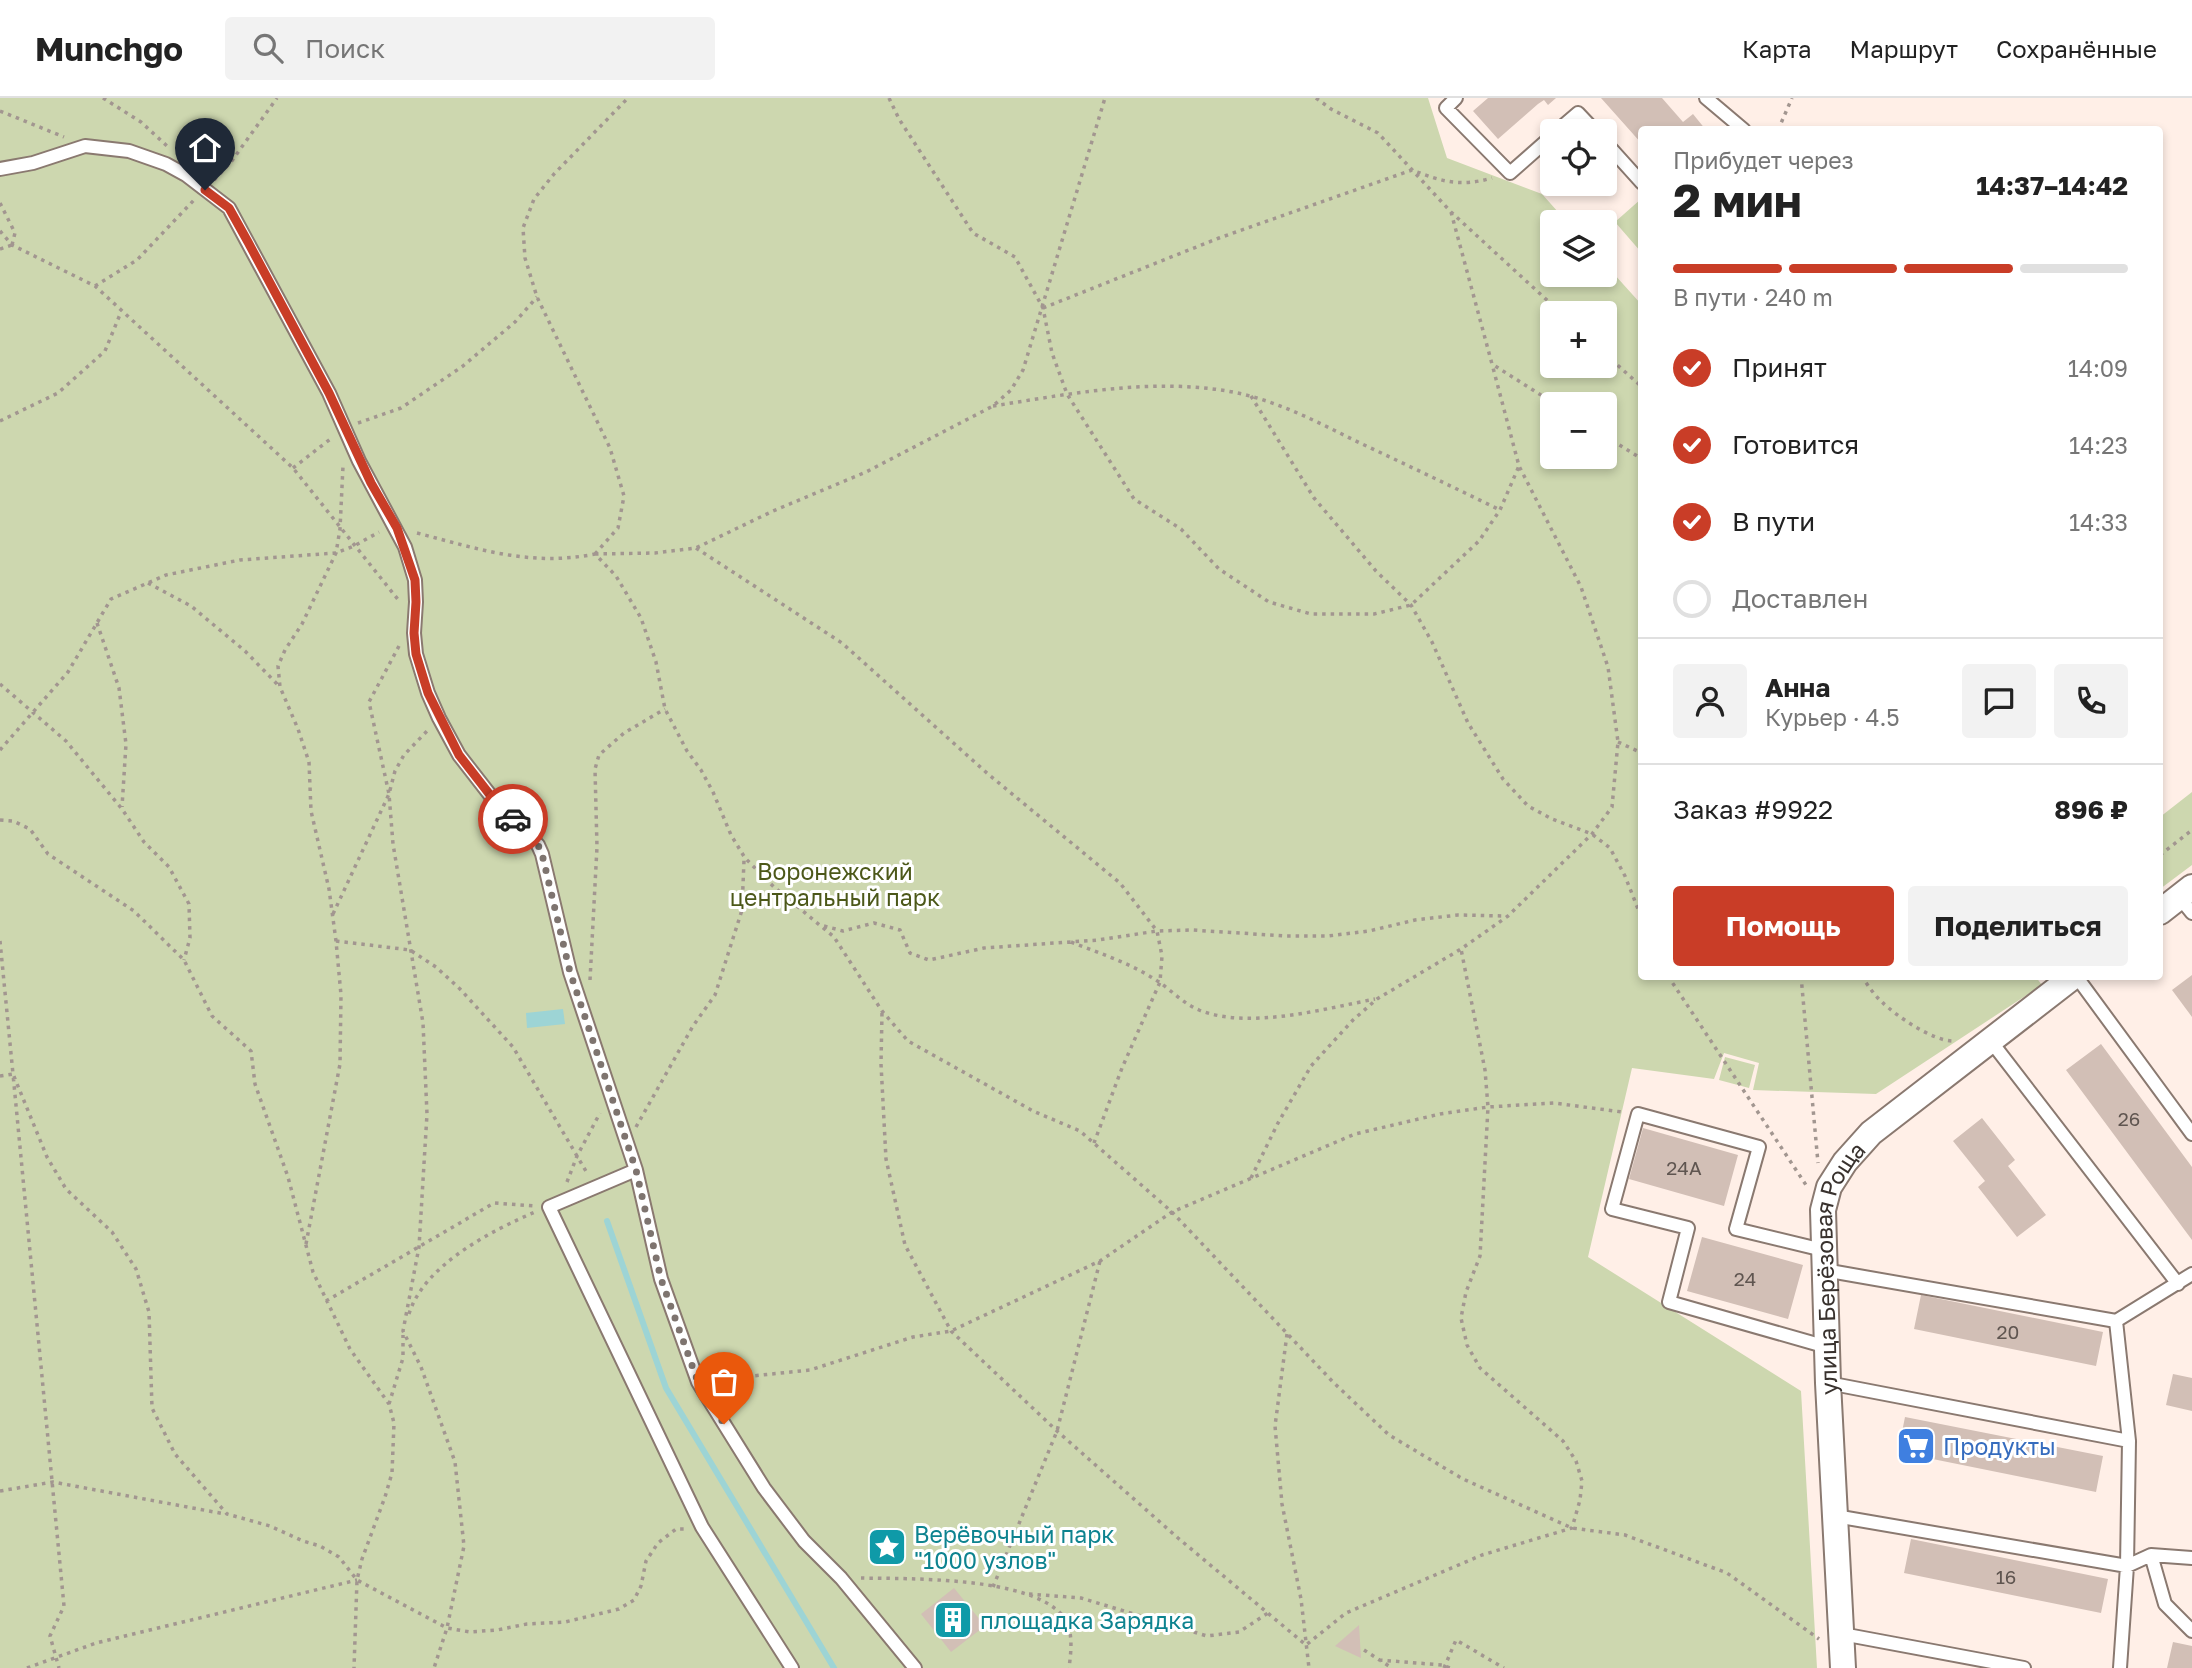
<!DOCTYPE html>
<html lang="ru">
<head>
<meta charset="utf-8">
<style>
  body { margin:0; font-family:"Golos Text",sans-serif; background:#f2f2f2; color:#222; height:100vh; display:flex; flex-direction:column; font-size:26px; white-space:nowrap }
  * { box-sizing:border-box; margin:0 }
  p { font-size:23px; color:#767676 }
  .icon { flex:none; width:38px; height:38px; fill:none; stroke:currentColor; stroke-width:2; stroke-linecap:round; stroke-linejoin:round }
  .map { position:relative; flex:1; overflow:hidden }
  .drawer { position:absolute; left:1638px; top:28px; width:525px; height:854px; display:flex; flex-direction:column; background:#fff; border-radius:7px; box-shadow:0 4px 10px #0003 }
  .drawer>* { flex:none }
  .tools { position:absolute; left:1540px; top:21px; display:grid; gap:14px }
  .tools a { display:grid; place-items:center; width:77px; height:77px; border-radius:7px; background:#fff; box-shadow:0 4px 10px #0003; font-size:35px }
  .pin { position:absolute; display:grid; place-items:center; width:60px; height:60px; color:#fff; margin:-72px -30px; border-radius:50% 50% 50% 0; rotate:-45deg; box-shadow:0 0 7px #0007 }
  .pin .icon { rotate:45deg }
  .courier { position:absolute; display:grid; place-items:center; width:70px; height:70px; margin:-35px; border:5px solid #c93d27; border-radius:50%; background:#fff; color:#222; box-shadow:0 2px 9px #0007 }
  .summary em { font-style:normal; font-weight:700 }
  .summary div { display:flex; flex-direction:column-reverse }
  .summary { display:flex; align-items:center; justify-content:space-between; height:119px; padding:0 35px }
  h1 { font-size:46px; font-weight:700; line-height:52px }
  .bar { display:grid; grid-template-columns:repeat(4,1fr); gap:10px 7px; align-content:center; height:84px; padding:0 35px }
  .bar i { height:9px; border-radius:5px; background:#e0e0e0 }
  .bar .on { background:#c93d27 }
  .bar p { grid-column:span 4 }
  .line { display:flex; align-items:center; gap:18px; padding:0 35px; border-top:2px solid #e0e0e0 }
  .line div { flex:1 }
  .round { display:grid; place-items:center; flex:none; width:74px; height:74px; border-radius:7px; background:#f2f2f2 }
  ol { padding:0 35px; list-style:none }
  li { display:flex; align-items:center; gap:21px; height:77px }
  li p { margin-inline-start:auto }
  li .icon { padding:7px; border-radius:50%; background:#c93d27; color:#fff; stroke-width:4 }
  li:last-child { color:#767676 }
  li i { width:38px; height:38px; border:4px solid #e0e0e0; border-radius:50% }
  .primary-button { display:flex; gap:14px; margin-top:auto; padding:14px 35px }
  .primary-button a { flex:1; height:80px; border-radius:7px; background:#c93d27; color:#fff; font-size:28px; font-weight:700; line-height:80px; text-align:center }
  .primary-button a+a { background:#f2f2f2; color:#222 }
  header { display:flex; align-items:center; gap:42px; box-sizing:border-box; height:98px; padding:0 35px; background:#fff; border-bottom:2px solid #e0e0e0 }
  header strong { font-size:33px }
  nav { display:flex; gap:38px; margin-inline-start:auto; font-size:24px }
  .search { width:490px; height:63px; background:#f2f2f2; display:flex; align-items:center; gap:18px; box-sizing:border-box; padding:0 24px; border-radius:7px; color:#767676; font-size:26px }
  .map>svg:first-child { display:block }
  .green { fill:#cdd7af; fill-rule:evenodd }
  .water { fill:#9dd4d5 }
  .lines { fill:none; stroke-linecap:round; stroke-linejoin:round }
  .stream { stroke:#9dd4d5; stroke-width:6 }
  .building { fill:#d2bfb6 }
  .service-casing { stroke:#8a7970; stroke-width:16 }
  .minor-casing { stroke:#8a7970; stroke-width:28 }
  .path { stroke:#a29690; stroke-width:3.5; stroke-dasharray:3.5 5; stroke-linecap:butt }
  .service { stroke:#fff; stroke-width:12 }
  .minor { stroke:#fff; stroke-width:24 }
  .done { stroke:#7e746f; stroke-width:7; stroke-dasharray:0 12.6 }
  .route { stroke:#c93d27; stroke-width:9 }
  .labels { text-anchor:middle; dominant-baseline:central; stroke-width:6; stroke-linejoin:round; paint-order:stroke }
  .number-label { font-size:19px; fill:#5f5550 }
  .park-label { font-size:23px; fill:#4c5819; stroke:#fff }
  .street-label { font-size:23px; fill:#39322e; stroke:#fff }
  .shop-label { font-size:23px; fill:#366cbe; stroke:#fff; text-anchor:start }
  .culture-label { font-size:23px; fill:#0d838f; stroke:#fff; text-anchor:start }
</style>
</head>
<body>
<header>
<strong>Munchgo</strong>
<div class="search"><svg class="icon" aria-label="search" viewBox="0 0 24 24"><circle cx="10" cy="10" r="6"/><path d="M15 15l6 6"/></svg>Поиск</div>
<nav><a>Карта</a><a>Маршрут</a><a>Сохранённые</a></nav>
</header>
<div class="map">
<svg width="2192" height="1570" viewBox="0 0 2192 1570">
  <rect width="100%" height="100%" fill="#ffefe7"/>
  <path class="green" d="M 0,0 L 1428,0 L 1447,60 L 1542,96 L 1567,124 L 1552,124 L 1552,177 L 1605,177 L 1605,166 L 1641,206 L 1642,878 L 2035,878 L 2042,887 L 1876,996 L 1753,992 L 1759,965 L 1724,955 L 1714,981 L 1632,970 L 1588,1159 L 1801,1293 L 1817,1570 L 0,1570 ZM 1552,215 L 1605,215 L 1605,268 L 1552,268 ZM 1552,306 L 1605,306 L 1605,359 L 1552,359 Z
    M 1641,101 L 1642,102 L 1641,154 L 1615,124 Z
    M 2192,694 L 2192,767 L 2160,791 L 2160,719 Z
    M 1725,959 L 1755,967 L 1749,990 L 1719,982 Z"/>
  <path class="water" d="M 563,911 L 565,926 L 527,930 L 526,915 Z"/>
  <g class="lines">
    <path class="stream" d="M 607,1123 L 666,1290 L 834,1570"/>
  </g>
  <path class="building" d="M 1488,0 L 1556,0 L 1548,7 L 1544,2 L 1538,6 L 1498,41 L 1473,13 Z
    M 1601,0 L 1662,0 L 1683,24 L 1693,16 L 1706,32 L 1642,32 L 1642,46 Z
    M 2192,877 L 2192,919 L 2172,892 Z
    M 2101,946 L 2192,1069 L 2192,1142 L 2066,972 Z
    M 1982,1020 L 2015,1062 L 2008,1068 L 2046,1117 L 2017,1139 L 1978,1089 L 1985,1083 L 1953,1043 Z
    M 1643,1030 L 1738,1057 L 1724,1108 L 1629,1081 Z
    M 1702,1139 L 1803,1167 L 1788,1221 L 1687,1193 Z
    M 1921,1197 L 2103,1234 L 2096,1268 L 1914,1231 Z
    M 2173,1276 L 2192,1280 L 2192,1313 L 2166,1307 Z
    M 1905,1319 L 2103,1358 L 2096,1394 L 1898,1354 Z
    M 1911,1441 L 2108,1481 L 2101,1515 L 1904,1475 Z
    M 954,1490 L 985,1528 L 951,1554 L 921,1516 Z
    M 1359,1527 L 1361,1560 L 1335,1548 Z
    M 2173,1544 L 2192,1548 L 2192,1570 L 2167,1570 Z"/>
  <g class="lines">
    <g class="service-casing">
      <path id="service" d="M 1456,0 L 1446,10 L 1510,75 L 1552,38
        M 1706,0 L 1744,32
        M 1557,33 L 1578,15 L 1595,33
        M 1605,44 L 1642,85
        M 0,71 L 33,65 L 85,48 L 129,53 L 166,66 L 186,77 L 229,110 L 329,295 L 359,363 L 405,449 L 415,482 L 416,504 L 414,535 L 416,556 L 428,595 L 439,620 L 459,657 L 494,702 L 538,747 L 542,756 L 570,874 L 636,1072 L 549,1109 L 702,1429 L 792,1570
        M 2179,799 L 2192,815
        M 2076,878 L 2192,1036
        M 1990,942 L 2178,1186
        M 636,1072 L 661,1181 L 698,1284 L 764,1390 L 804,1443 L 841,1480 L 915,1570
        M 1823,1152 L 1736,1131 L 1759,1049 L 1638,1016 L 1612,1111 L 1688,1130 L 1669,1204 L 1827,1249
        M 1824,1172 L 2116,1223 L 2192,1176
        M 2116,1223 L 2129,1343 L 2127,1468 L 2120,1570
        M 1828,1285 L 2129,1343
        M 1835,1418 L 2127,1468 L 2151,1457 L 2192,1460
        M 2151,1457 L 2165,1506 L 2192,1533
        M 1842,1536 L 2024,1570"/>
    </g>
    <g class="minor-casing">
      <g id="minor">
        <path d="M 2160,814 L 2192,789"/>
        <path id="s1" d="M 1843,1570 L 1828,1285 L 1823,1112 L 1829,1089 L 1845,1064 L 1871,1035 L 2074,878"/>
      </g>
    </g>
    <path class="path" d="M 103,0 L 141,24 L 167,48
      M 889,0 L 899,21 L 973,135 L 1015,159 L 1043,210 L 1052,255 L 1067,296 L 1134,401 L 1181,431 L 1219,471 L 1269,504 L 1311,516 L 1374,516 L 1411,507 L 1479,443 L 1500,412 L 1519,368
      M 1316,0 L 1331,11 L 1378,35 L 1451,114 L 1561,215
      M 0,13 L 64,39
      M 1778,32 L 1792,0
      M 214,82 L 231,64 L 277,0
      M 0,105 L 15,135 L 12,147
      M 1451,114 L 1492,266 L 1555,306
      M 0,133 L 12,147 L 95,188 L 293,370 L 400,504
      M 0,151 L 12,147
      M 95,188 L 137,162 L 194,102
      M 1043,210 L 1219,140 L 1412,72 C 1443,84 1460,89 1492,80
      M 1605,256 L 1642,289
      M 1251,298 L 1314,400 L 1376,473 L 1411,507 L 1432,544 L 1468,625 L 1503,681 L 1528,708 L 1552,721 L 1592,736 L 1610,750 L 1625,778 L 1642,821
      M 993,308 C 1069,296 1150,280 1227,293 C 1275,301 1317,324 1360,345 C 1407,367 1453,389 1500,412
      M 0,323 L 58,295 L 105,253 L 121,214
      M 358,325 L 401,310 L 463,268 L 515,224 L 537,199
      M 1605,338 L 1642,361
      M 293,370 L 333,339
      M 417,435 C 479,451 530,469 595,456 L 616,478 L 641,520 L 656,564 L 665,611 L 687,653 L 701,672 L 713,694 L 731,737 L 745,760 L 774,789 L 834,839 L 882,913 L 908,943 L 1033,1013 L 1080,1033 L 1172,1114 L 1333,1284 L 1389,1337 L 1463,1381 L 1572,1430 L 1625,1437 L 1727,1475 L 1819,1541
      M 696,450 L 842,545 L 988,676 L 1120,785 L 1157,833 L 1162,858 L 1160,884 L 1122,970 L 1094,1045
      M 595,456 L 655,455 L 696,450 L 773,413 L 866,374 L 993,308 L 1011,292 L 1023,272 L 1105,0
      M 595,456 L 618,430 L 624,398 L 610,350 L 537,199 L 525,160 L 523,130 L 534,101 L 554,76 L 628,0
      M 148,485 L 191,508 L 245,553 L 280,589
      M 97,525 L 119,590 L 126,646 L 122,709
      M 399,548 L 369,604 L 389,696 L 393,746 L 423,925 L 427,1016 L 419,1149 L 403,1233 L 421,1269 L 455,1364 L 464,1448 L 447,1530 L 434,1570
      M 0,586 L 66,643 L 122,711 L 144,744 L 169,769 L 189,806 L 190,840 L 184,862
      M 1618,644 L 1642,655
      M 0,652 L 68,574 L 111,501 L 166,477 L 240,462 L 336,455 L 354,448 L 379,434
      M 0,722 L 13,723 L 30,731 L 48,756 L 134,813 L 184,862 L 212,918 L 251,953 L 255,986 L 288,1079 L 313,1174 L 350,1251 L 389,1306 L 394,1325 L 392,1375 L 385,1399 L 362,1461 L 357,1482 L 354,1570
      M 2160,757 L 2192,732
      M 333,816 L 389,696 L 395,673 L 404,657 L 428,632
      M 824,828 L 843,833 L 874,825 L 900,832 L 910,855 L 929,862 L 984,850 L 1098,842 L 1157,833 L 1192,832 L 1286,838 L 1328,838 L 1369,833 L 1415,822 L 1458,817 L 1506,818
      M 0,843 L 13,976 L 47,1059 L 66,1091 L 112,1134 L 136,1171 L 149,1214 L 152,1310 L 175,1356 L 227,1416 L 270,1428 L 303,1443 L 320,1448 L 339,1459 L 357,1482 L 447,1530 L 470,1534 L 497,1532 L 527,1526 L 565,1524 L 619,1511 L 634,1502 L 641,1488 L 646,1463 L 658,1445 L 676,1431 L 686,1431
      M 336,843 L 410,852 L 436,869 L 460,891 L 513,949 L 587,1075
      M 1071,844 C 1101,856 1131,865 1159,884 C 1172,893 1184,906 1199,912 C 1249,932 1323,911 1375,901
      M 1668,878 L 1806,1087
      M 1801,878 L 1818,1065
      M 1861,878 C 1868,887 1874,897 1882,904 C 1896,918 1933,943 1953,943
      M 590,882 L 597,749 L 595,671 L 599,657 L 624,635 L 665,611
      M 882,915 L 881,966 L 886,1061 L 905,1147 L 951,1233 L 1057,1333 L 1178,1440 L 1306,1547 L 1346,1515 L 1482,1457 L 1572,1430 L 1580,1402 L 1582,1383 L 1576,1363 L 1563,1343 L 1480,1270 L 1467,1247 L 1461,1220 L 1466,1194 L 1480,1158 L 1488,1009 L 1485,972 L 1461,851
      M 0,978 L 13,976 L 64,1508 L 50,1538 L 59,1570
      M 636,1029 L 693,928 L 715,897 L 742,812 L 744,762
      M 1251,1080 L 1278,1025 L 1311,968 L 1353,922 L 1377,901 L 1461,851 L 1508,818 L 1592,736 L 1612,709 L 1618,644 L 1608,569 L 1581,489 L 1519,368 L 1492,266
      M 567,1084 L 577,1058 L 600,1015
      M 306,1146 L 340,966 L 341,897 L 336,843 L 329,791 L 311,713 L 309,664 L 298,631 L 280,589 L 278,568 L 285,552 L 302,526 L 336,455 L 340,431 L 343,368
      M 326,1203 L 494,1105 L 535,1108
      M 409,1216 C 424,1167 491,1133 535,1114
      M 1287,1236 L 1275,1328 L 1282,1406 L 1301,1501 L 1309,1570
      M 713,1282 L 810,1272 L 913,1239 L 951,1233 L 1100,1163 L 1172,1114 L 1355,1036 L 1440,1016 L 1488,1009 L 1554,1005 L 1622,1014
      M 389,1306 L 403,1260 L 403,1237
      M 0,1393 L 53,1384 L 225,1416
      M 861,1480 C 910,1481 1029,1478 1063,1518 C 1074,1532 1071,1554 1069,1570
      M 993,1489 L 1057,1333 L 1100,1163
      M 1029,1496 L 1081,1500 L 1207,1538 L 1239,1534 L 1268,1515
      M 1364,1552 L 1392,1570
      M 1379,1562 L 1442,1567 L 1450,1570
      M 27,1570 L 96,1545 L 357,1482
      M 1444,1570 L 1456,1542 L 1504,1570"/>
    <use href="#service" class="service"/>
    <use href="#minor" class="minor"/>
  </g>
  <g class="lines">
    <path class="done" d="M 513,721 L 538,747 L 542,756 L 570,874 L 636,1072 L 661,1181 L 698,1284 L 724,1326"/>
    <path class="route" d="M 205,92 L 229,110 L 248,144 L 329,295 L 371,385 L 397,430 L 415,482 L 416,504 L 414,535 L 416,556 L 428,595 L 459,657 L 494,702 L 513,721"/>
  </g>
  <defs>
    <g id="supermarket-square" transform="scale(2.0125)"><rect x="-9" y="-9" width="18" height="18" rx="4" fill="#3f7fe0" stroke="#fff"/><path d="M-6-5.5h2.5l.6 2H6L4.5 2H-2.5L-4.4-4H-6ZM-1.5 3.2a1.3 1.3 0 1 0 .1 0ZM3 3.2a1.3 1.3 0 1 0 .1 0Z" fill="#fff"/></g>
    <g id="sight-square" transform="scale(2.0125)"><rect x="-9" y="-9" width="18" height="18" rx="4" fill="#0f9aa8" stroke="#fff"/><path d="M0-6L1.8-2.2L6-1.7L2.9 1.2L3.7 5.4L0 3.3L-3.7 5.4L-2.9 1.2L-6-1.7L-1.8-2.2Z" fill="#fff"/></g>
    <g id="building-square" transform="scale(2.0125)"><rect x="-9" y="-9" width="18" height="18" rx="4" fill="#0f9aa8" stroke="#fff"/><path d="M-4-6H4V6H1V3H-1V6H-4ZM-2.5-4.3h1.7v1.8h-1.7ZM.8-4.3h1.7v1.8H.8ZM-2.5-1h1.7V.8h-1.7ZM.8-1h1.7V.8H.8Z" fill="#fff"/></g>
  </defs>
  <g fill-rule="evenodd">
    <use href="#supermarket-square" x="1916" y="1348"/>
    <use href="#sight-square" x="887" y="1449"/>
    <use href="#building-square" x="953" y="1522"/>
  </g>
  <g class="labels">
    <g class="number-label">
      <text x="2129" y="1020">26</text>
      <text x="1684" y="1069">24А</text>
      <text x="1745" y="1180">24</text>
      <text x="2008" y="1233">20</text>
      <text x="2006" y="1478">16</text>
    </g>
    <g class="park-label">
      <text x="835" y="773">Воронежский<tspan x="835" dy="26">центральный парк</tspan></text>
    </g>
    <g class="street-label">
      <text stroke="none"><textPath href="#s1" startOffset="404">улица Берёзовая Роща</textPath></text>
    </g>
    <g class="shop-label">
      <text x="1943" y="1348">Продукты</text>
    </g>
    <g class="culture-label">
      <text x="914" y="1436">Верёвочный парк<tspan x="914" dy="26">"1000 узлов"</tspan></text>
      <text x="980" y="1522">площадка Зарядка</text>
    </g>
  </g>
</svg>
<div class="tools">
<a><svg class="icon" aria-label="locate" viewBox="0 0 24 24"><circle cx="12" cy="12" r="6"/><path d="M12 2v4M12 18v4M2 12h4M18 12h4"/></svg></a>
<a><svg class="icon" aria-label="layers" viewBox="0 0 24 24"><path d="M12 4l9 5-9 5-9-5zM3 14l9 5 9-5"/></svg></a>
<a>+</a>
<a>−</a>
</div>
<div class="pin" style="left:724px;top:1326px;background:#ea580c"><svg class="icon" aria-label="bag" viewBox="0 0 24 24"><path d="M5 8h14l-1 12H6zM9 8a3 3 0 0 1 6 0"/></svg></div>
<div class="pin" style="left:205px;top:92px;background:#1f2937"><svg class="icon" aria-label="home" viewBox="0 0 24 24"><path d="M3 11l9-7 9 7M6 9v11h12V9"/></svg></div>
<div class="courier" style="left:513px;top:721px"><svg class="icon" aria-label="car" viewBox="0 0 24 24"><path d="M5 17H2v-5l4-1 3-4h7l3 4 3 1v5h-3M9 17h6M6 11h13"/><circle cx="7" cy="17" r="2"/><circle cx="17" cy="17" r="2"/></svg></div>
<section class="drawer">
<div class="summary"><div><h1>2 мин</h1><p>Прибудет через</p></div><em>14:37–14:42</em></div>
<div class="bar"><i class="on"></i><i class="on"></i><i class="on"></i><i></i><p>В пути · 240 m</p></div>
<ol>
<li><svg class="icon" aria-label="check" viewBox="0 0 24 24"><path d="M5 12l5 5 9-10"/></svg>Принят<p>14:09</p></li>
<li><svg class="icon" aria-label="check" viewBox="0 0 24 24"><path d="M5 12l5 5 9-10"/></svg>Готовится<p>14:23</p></li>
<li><svg class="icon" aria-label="check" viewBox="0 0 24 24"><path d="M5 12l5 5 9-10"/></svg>В пути<p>14:33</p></li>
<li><i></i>Доставлен</li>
</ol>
<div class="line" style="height:126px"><a class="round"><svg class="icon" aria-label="person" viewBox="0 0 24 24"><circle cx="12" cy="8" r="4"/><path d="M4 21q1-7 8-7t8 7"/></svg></a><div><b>Анна</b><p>Курьер · 4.5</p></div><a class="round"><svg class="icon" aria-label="chat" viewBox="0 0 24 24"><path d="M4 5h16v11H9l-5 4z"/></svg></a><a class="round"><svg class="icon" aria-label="phone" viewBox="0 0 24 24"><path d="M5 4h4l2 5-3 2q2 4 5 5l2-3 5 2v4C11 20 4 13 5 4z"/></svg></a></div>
<div class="line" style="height:91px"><div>Заказ #9922</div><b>896 ₽</b></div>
<div class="primary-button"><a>Помощь</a><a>Поделиться</a></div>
</section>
</div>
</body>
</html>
